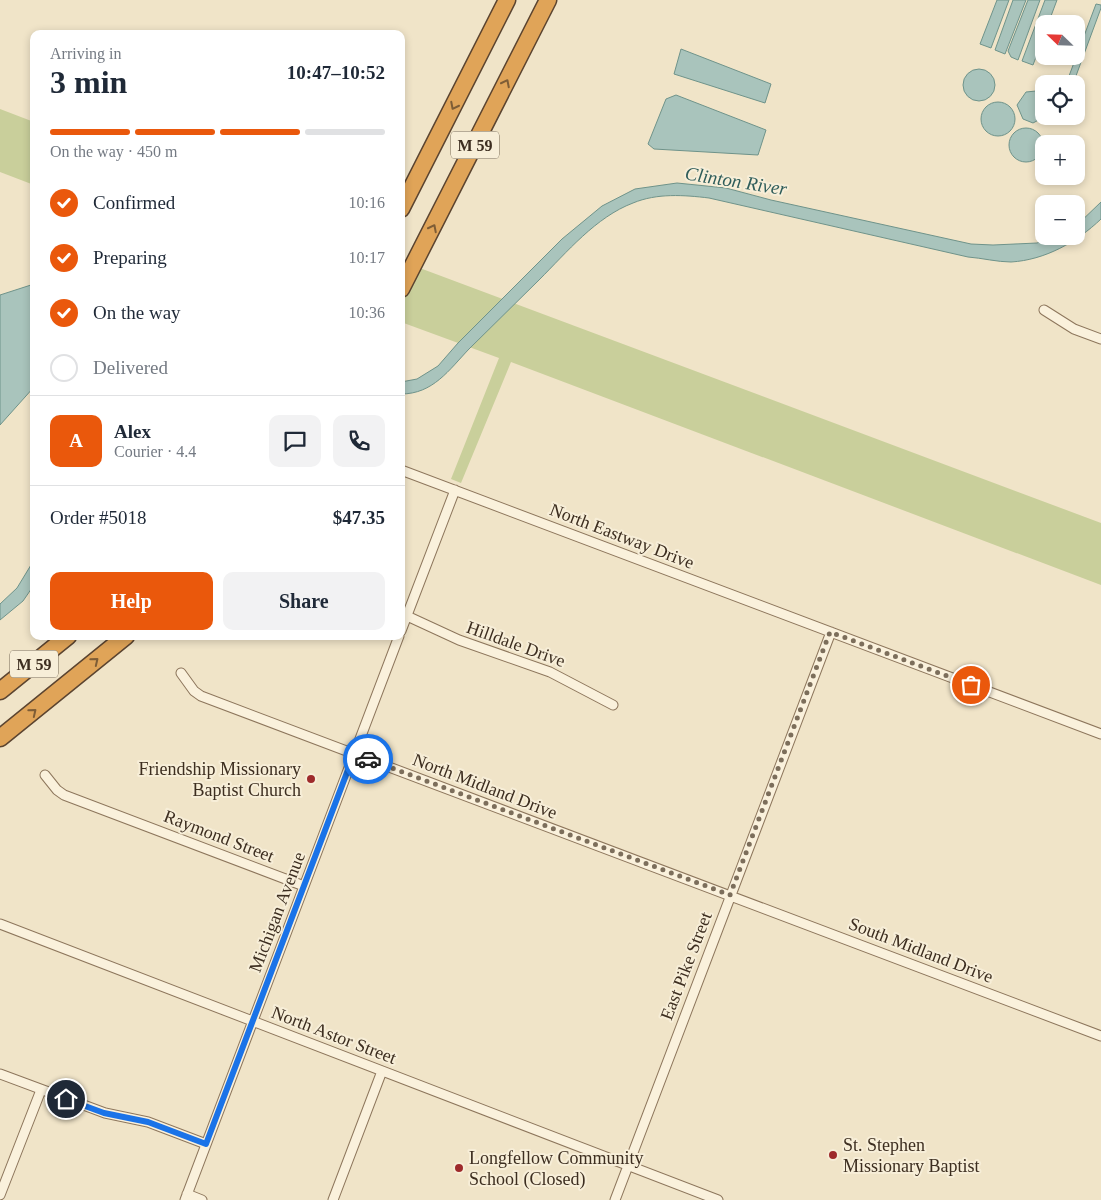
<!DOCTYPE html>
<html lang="en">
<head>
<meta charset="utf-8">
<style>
  body { margin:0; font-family:Georgia,serif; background:#f2f2f3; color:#1f2937; height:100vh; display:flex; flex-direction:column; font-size:19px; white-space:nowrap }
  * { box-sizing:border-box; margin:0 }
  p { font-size:16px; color:#747a83 }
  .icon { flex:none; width:28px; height:28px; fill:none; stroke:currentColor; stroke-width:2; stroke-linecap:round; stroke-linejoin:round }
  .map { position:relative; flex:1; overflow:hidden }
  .side { position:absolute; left:30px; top:30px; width:375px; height:610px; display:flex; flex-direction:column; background:#fff; border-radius:10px; box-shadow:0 2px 8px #0003 }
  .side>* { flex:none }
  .needle { width:32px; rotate:293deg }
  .fabs { position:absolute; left:1035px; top:15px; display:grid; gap:10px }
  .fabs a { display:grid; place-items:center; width:50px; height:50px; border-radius:10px; background:#fff; box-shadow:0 2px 8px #0003; font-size:25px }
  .pin { position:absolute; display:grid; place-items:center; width:42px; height:42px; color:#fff; margin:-21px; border:2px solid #fff; border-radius:50%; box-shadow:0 1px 5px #0007 }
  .courier { position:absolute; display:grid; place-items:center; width:50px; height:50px; margin:-25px; border:4px solid #1a73e8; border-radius:50%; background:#fff; color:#222; box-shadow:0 1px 6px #0007 }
  .head em { font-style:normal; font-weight:700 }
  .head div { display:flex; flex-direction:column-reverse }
  .head { display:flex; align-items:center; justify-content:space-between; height:85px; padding:0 20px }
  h1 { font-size:32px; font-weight:700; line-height:38px }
  .bar { display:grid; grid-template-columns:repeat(4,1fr); gap:8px 5px; align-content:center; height:60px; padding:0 20px }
  .bar i { height:6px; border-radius:4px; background:#e0e1e3 }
  .bar .current { background:#ea580c }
  .bar p { grid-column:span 4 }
  .line { display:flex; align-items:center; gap:12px; padding:0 20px; border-top:1px solid #e0e1e3 }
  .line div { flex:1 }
  .round { display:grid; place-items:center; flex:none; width:52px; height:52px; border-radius:10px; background:#f2f2f3 }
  ol { padding:0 20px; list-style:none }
  li { display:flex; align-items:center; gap:15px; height:55px }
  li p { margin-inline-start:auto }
  li .icon { padding:5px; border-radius:50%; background:#ea580c; color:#fff; stroke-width:4 }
  li:last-child { color:#747a83 }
  li i { width:28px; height:28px; border:2px solid #e0e1e3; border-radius:50% }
  .button { display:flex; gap:10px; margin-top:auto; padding:10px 20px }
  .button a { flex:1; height:58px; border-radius:10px; background:#ea580c; color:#fff; font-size:20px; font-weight:700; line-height:58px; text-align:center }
  .button a+a { background:#f2f2f3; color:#1f2937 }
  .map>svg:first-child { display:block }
  .green { fill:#c9cf9b }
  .water { fill:#a9c4bc; stroke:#6f938a }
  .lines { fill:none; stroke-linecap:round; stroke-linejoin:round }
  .minor-casing { stroke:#8d765c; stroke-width:11 }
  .motorway-casing { stroke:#5b4430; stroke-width:19 }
  .minor { stroke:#faf1dc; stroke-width:9 }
  .motorway { stroke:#e0a458; stroke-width:16 }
  .oneway { stroke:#7e5d36 }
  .done { stroke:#7c6e5b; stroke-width:5; stroke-dasharray:0 9 }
  .route { stroke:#1a73e8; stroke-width:6 }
  .poi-dot { fill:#9e2a2b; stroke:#f7eed8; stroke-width:2 }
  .labels { text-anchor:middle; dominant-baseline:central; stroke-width:4; stroke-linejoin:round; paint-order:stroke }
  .shield { fill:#f7eed8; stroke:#756857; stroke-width:1 }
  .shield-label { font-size:16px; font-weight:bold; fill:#3d2e20 }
  .street-label { font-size:18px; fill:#3d2e20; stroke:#f7eed8 }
  .poi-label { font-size:18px; fill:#3d2e20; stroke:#f7eed8; text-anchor:start }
  .water-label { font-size:19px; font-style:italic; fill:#2f5d5a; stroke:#f7eed8 }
</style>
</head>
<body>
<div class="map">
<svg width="1101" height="1200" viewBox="0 0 1101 1200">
  <rect width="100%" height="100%" fill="#f0e4c8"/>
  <path class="green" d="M 0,109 L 34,122 L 34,185 L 0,172 Z
    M 401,261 L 1101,523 L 1101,585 L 511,362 L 461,483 L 451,479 L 499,358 L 401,322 Z"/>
  <path class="water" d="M 997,0 L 1009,0 L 991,48 L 980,44 Z
    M 1013,0 L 1026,0 L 1005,54 L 995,50 Z
    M 1028,0 L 1040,0 L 1018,60 L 1011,57 L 1008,51 Z
    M 1045,0 L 1057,0 L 1048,24 L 1044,24 L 1044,36 L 1033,65 L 1022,61 Z
    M 1096,4 L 1101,5 L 1101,8 L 1073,84 L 1066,84 Z
    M 681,49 L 771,84 L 765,103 L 674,74 Z
    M963 85a16 16 0 1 1 32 0a16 16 0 1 1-32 0Z
    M 1036,91 L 1044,94 L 1044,116 L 1046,116 L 1033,123 L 1023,119 L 1017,105 L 1026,92 Z
    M 676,95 L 766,130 L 758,155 L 654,149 L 648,144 L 666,99 Z
    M981 119a17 17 0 1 1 34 0a17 17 0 1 1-34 0Z
    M1009 145a17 17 0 1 1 34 0a17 17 0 1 1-34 0Z
    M 677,183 L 726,188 L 771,200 L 971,244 L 993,245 L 1037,243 L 1058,236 L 1076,236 L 1076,226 L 1101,202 L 1101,219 C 1077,242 1045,260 1011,262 C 997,262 982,258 968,257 L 709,198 C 684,195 657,193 633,203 C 596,217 567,252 539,280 C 516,303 492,326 469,349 C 449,370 433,394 401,394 L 401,382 L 417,379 L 438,366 L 458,343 L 562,239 L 602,206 L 635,189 Z
    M 34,284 L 34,387 L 0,425 L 0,295 Z
    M 34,560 L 34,585 L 23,601 L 0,620 L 0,604 L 17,588 Z"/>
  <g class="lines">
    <g class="minor-casing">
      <path id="minor" d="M 1044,310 L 1074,329 L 1101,339
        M 401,470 L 1101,734
        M 407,616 L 459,640 L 550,672 L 613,705
        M 401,631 L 455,490
        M 181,673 L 194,691 L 201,696 L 1101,1036
        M 45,775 L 57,790 L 64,795 L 304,886
        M 0,924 L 718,1200
        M 0,1074 L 105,1113 L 148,1122 L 206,1144
        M 187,1194 L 202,1200
        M 0,1195 L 41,1090
        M 185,1200 L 399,636
        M 333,1200 L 382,1071
        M 615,1200 L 831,632"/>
    </g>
    <g class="motorway-casing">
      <path id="motorway" d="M 401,209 L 507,0
        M 401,289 L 548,0
        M 0,691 L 68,636
        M 0,738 L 126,636"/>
    </g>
    <use href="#minor" class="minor"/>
    <use href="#motorway" class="motorway"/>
  </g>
  <defs><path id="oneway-chevron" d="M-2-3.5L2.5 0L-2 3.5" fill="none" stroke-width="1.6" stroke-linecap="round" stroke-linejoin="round" transform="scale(1.25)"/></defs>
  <g class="oneway">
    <use href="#oneway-chevron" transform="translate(506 83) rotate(-63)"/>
    <use href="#oneway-chevron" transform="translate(454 106) rotate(117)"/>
    <use href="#oneway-chevron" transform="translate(433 228) rotate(-63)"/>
    <use href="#oneway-chevron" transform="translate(95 661) rotate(-39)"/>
    <use href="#oneway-chevron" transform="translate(33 712) rotate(-39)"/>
  </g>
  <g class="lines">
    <path class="done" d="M 368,759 L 730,895 L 830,632 L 971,685"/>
    <path class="route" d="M 66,1099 L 104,1113 L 148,1122 L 206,1144 L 354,754 L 368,759"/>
  </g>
  <g class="poi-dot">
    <circle cx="311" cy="779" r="5"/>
    <circle cx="833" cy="1155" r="5"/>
    <circle cx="459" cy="1168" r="5"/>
  </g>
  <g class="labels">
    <g class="shield">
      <rect x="451" y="131.5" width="48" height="27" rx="4"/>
      <rect x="10" y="650.5" width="48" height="27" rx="4"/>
    </g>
    <g class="shield-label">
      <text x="475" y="145">M 59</text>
      <text x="34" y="664">M 59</text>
    </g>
    <g class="street-label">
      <text transform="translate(622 536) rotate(21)">North Eastway Drive</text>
      <text transform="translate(516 644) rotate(20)">Hilldale Drive</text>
      <text transform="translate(485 786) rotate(21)">North Midland Drive</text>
      <text transform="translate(219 836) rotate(21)">Raymond Street</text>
      <text transform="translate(277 912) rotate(-69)">Michigan Avenue</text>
      <text transform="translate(921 950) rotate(21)">South Midland Drive</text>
      <text transform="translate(686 966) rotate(-69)">East Pike Street</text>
      <text transform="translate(334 1035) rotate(21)">North Astor Street</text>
    </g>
    <g class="poi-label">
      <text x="301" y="769" text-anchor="end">Friendship Missionary<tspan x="301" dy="21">Baptist Church</tspan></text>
      <text x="843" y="1145">St. Stephen<tspan x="843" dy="21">Missionary Baptist</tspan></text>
      <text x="469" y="1158">Longfellow Community<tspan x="469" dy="21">School (Closed)</tspan></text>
    </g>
    <g class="water-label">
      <text transform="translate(736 181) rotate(9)">Clinton River</text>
    </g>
  </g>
</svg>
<div class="fabs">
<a><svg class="needle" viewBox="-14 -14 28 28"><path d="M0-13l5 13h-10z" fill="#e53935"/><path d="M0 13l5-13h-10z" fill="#747a83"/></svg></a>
<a><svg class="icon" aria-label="locate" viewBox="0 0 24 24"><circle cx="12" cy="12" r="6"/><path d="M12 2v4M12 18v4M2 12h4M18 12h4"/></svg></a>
<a>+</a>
<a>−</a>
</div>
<div class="pin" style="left:971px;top:685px;background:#ea580c"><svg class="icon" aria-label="bag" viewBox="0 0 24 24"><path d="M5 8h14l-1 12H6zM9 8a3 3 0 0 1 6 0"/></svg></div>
<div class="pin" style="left:66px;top:1099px;background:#1f2937"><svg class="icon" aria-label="home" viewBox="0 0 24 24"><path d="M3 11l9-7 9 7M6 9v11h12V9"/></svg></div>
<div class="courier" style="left:368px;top:759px"><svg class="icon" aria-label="car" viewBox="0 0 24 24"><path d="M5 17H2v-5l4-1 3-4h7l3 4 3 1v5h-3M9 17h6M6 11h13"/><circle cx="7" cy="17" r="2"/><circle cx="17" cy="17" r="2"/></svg></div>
<section class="side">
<div class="head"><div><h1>3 min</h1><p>Arriving in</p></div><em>10:47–10:52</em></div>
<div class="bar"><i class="current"></i><i class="current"></i><i class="current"></i><i></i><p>On the way · 450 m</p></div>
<ol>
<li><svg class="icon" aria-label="check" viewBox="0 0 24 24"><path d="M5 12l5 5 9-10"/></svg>Confirmed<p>10:16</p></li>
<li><svg class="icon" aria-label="check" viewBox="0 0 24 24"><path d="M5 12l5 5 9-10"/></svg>Preparing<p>10:17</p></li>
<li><svg class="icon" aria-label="check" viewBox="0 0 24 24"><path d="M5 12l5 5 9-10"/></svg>On the way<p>10:36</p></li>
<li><i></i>Delivered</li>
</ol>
<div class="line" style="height:90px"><b class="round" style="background:#ea580c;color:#fff">A</b><div><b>Alex</b><p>Courier · 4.4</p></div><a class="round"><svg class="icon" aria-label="chat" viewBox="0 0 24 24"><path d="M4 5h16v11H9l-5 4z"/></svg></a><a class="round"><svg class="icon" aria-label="phone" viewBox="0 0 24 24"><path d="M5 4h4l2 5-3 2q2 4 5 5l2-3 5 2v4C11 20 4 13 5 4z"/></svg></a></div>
<div class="line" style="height:65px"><div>Order #5018</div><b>$47.35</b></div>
<div class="button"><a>Help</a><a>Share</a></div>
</section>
</div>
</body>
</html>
